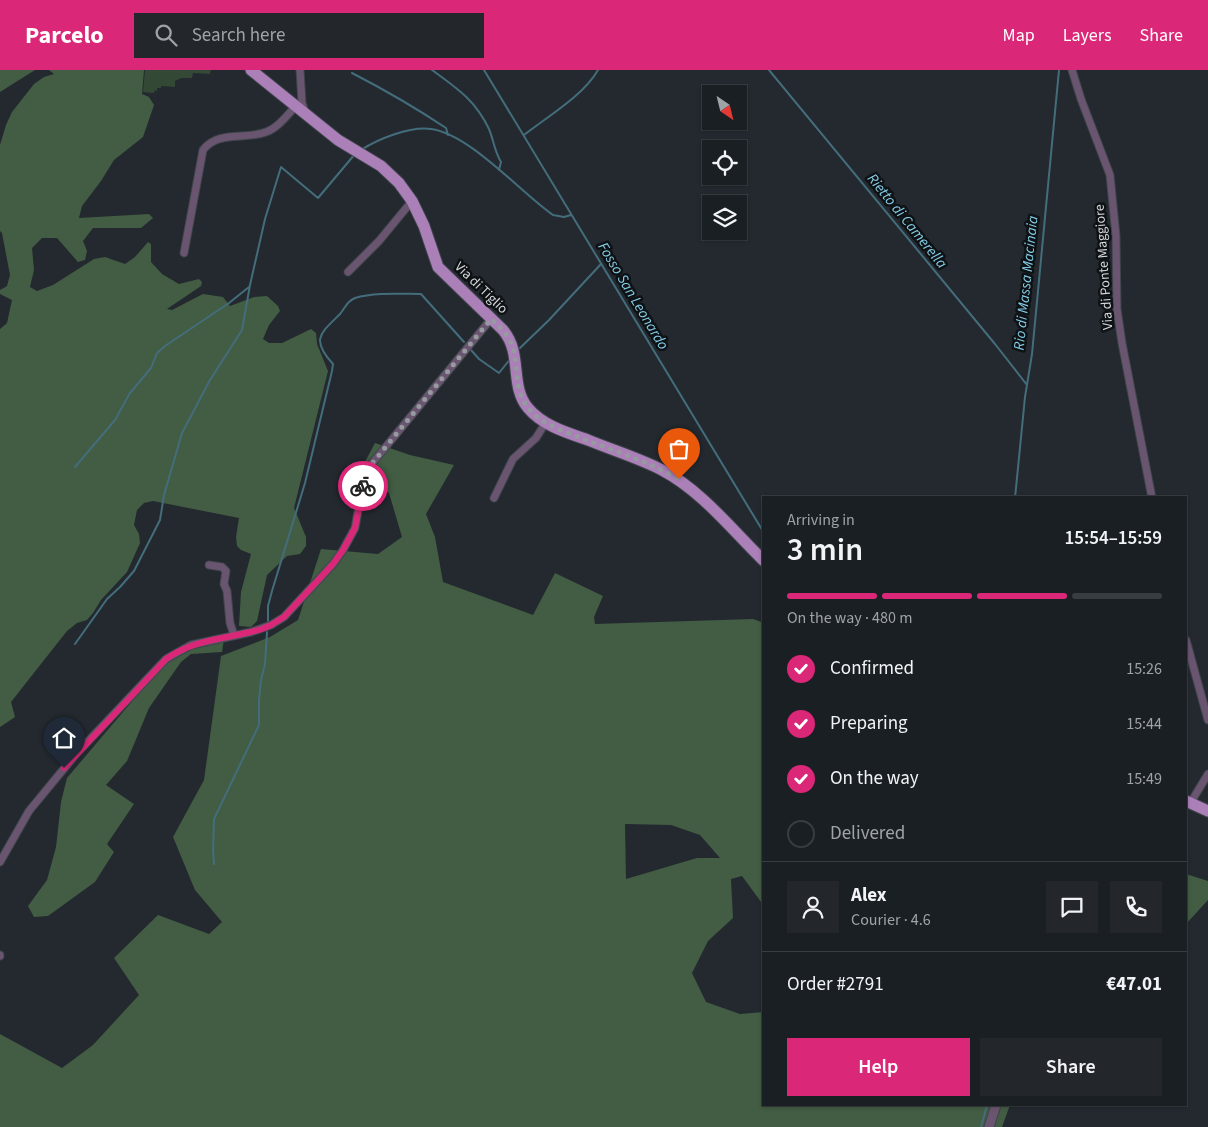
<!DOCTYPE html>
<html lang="en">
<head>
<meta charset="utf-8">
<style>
  body { margin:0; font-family:"Source Sans 3",sans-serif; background:#23272b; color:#f1f3f6; height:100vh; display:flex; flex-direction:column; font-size:19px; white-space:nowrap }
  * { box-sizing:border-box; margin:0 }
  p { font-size:16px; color:#9fa2a6 }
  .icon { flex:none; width:28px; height:28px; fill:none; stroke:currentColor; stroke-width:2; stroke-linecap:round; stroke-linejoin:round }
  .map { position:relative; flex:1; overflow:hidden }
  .drawer { position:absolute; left:762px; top:426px; width:425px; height:610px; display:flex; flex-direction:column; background:#1a1f23; border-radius:0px; box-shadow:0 1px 4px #0004,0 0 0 1px #383d41 }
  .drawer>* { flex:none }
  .needle { width:32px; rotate:145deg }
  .fabs { position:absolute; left:702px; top:15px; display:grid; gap:10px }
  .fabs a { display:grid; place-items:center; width:45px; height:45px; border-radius:0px; background:#1a1f23; box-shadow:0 1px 4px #0004,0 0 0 1px #383d41; font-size:25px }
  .pin { position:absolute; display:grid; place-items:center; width:42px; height:42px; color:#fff; margin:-51px -21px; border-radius:50% 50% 50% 0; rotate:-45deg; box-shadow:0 0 5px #0007 }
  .pin .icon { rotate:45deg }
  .courier { position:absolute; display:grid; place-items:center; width:50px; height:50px; margin:-25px; border:4px solid #db2777; border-radius:50%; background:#fff; color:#222; box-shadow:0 1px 6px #0007 }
  .overview em { font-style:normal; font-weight:600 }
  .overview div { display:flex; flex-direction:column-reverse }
  .overview { display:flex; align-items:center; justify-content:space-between; height:85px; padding:0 25px }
  h1 { font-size:32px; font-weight:600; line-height:38px }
  .bar { display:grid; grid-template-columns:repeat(4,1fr); gap:8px 5px; align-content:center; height:60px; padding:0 25px }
  .bar i { height:6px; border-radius:4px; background:#383d41 }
  .bar .active { background:#db2777 }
  .bar p { grid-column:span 4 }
  .line { display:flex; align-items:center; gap:12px; padding:0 25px; border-top:1px solid #383d41 }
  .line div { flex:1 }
  .round { display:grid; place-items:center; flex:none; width:52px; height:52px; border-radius:0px; background:#23272b }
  ol { padding:0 25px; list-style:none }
  li { display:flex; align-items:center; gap:15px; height:55px }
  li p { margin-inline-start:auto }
  li .icon { padding:5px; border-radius:50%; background:#db2777; color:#fff; stroke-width:4 }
  li:last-child { color:#9fa2a6 }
  li i { width:28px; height:28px; border:2px solid #383d41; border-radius:50% }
  .action { display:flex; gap:10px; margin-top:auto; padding:10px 25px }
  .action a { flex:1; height:58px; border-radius:0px; background:#db2777; color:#fff; font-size:20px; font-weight:600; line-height:58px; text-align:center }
  .action a+a { background:#23272b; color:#f1f3f6 }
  header { display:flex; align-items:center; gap:30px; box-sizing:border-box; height:70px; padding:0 25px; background:#db2777; color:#fff }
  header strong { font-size:24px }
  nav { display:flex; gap:28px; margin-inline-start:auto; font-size:18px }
  .search { width:350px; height:45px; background:#23272b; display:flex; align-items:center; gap:12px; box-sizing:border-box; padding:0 18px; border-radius:0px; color:#9fa2a6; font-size:19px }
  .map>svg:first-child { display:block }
  .green { fill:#344836 }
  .forest { fill:#425d43; fill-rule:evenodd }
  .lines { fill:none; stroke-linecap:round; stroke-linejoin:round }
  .stream { stroke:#446d7c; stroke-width:2 }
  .minor-casing { stroke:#3f454b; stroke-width:9 }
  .tertiary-casing { stroke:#3f454b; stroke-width:11 }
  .primary-casing { stroke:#3f454b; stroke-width:13 }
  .minor { stroke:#6a5570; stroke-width:7 }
  .tertiary { stroke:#6a5570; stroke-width:9 }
  .primary { stroke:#ab7fb8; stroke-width:11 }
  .done { stroke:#969b9f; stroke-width:5; stroke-dasharray:0 9 }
  .route { stroke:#db2777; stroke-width:6 }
  .labels { text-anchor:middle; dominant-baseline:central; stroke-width:5; stroke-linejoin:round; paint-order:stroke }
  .street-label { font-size:14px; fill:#d4d8dc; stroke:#0f1214 }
  .water-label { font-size:15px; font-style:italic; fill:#85cee9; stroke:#0f1214 }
</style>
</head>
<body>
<header>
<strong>Parcelo</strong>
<div class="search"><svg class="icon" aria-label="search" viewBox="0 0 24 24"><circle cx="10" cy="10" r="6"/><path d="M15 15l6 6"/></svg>Search here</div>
<nav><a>Map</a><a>Layers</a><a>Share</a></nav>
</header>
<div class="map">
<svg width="1208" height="1057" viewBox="0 0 1208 1057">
  <rect width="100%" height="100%" fill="#23292f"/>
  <path class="green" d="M 145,0 L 211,0 L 210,4 L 193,3 L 192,8 L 181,8 L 175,11 L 175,17 L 161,16 L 161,18 L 157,18 L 157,21 L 155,20 L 154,23 L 143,22 Z"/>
  <path class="forest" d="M 0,0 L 35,0 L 0,22 Z
    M 49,0 L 144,0 L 142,24 L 149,27 L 154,35 L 143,67 L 114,90 L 101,111 L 82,136 L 79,148 L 149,144 L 153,148 L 141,158 L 93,158 L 83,171 L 87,181 L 85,190 L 78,192 L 57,168 L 42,168 L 32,178 L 34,200 L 30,217 L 37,221 L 53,215 L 94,189 L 105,187 L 125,194 L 135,187 L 148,172 L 151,174 L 151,192 L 162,204 L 179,214 L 199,209 L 202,212 L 201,216 L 167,239 L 172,240 L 203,224 L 223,227 L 230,236 L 254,227 L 267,226 L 278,236 L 280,241 L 269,255 L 263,269 L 269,273 L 282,273 L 311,259 L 316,263 L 317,274 L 328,301 L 294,438 L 306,467 L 306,476 L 300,484 L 287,486 L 267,505 L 257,551 L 251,557 L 239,556 L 241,522 L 251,484 L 241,480 L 237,476 L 236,467 L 239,448 L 153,431 L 144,433 L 137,440 L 134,455 L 139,464 L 140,473 L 127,502 L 101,530 L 93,543 L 87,550 L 77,553 L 67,561 L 11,632 L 15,647 L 0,657 L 0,259 L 7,253 L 12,230 L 0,224 L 0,220 L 7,216 L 10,205 L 2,163 L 0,161 L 0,75 L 6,55 L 12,42 L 34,14 L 44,7 L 54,4 Z
    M 375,373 L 410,385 L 454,395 L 426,444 L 435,467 L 443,512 L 533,545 L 555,503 L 603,526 L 594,547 L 595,554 L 753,549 L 764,553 L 764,836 L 742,806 L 731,809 L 733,848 L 708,871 L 692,903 L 706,932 L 740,944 L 764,942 L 764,1035 L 1010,1035 L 1002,1057 L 0,1057 L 0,964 L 62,998 L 93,975 L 139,925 L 114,888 L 158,845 L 209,864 L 222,852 L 195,820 L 173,767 L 204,710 L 221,586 L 270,567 L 298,550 L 321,479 L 378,484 L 402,467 L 389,423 L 359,403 ZM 625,754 L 671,755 L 700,765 L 720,788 L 697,788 L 626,809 Z
    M 224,569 L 222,582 L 191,584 L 181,592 L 149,638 L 127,691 L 106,715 L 134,734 L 107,774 L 114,782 L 95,812 L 48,846 L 34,847 L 28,836 L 47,810 L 56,777 L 61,732 L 67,708 L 167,590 L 185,579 Z
    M 1186,804 L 1208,811 L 1208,830 L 1186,854 Z"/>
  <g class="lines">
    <path class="stream" d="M 432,0 C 458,19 475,30 489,59 C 494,71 494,80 501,92 L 499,100
      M 484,0 L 764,463
      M 769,0 L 995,274 L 1027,315
      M 352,3 C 385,20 416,38 446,58 L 448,65
      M 524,65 C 547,47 584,25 598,0
      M 361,80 C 378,69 410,56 431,59 C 470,64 521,123 553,145 L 564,147 L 571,145
      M 520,278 L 549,250 L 601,194
      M 471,280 L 479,289 L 499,303 L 511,288
      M 75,397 L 115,350 L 130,323 L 151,298 L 157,283 L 165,276 L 229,233 L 249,217
      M 1015,428 L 1025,327 L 1032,284 L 1059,0
      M 268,551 L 268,536 L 272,521 L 305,413 L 332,301 L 333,294 C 310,269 321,263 340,244 C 345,238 347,231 355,228 C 374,222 402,224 421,224 L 464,272
      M 75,574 L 107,529 L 120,517 L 134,501 L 160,450 L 164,425 L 182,363 L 210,310 L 242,260 L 250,215 L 265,149 L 281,97 L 318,128 L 355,84
      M 214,794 L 213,780 L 214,749 L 259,655 L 259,630 L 261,610 L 265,594 L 267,562
      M 981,1057 L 987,1035"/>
    <g class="minor-casing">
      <path id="minor" d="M 300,0 L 302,33 L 305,42
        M 1072,0 L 1081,29 L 1110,105 L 1116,166 L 1117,239 L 1122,273 L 1152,428
        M 184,183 L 203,80 C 218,60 245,70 266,62 C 278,58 287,45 296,36
        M 348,202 L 379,171 L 412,131
        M 494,428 L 513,389 L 536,368 L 546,352
        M 209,495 L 222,497 L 226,501 L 224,514 L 227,521 L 230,553 L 234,565
        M 1186,570 L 1208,650
        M 1191,732 L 1208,704
        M 0,792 L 29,741 L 76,684 L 166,589 L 191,575 L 251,562 L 271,555 L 284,547 L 333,494 L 343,480 L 355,458 L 365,402 L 491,249
        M 0,885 L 0,886"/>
    </g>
    <g class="tertiary-casing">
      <path id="tertiary" d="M 989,1057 L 996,1035"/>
    </g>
    <g class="primary-casing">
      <path id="primary" d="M 251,0 L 338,70 L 381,96 L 399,113 L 412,131 L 424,156 L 438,197 L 503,260 C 508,266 511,272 513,280 C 518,300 514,321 528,338 C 543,356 568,363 588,370 C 612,380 639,388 662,400 C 702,421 732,460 764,491
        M 1186,731 L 1208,741"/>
    </g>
    <use href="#minor" class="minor"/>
    <use href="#tertiary" class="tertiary"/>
    <use href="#primary" class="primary"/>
  </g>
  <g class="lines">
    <path class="done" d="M 363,416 L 365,402 L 491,249 C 498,255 504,260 509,269 C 521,290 511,316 528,338 C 543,356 570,363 591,372 C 621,383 651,393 679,409"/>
    <path class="route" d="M 64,698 L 166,589 C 195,568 229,569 262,559 L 271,555 L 284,547 L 333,494 L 343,480 L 355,458 L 363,416"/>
  </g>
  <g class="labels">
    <g class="street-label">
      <text transform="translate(1104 197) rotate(-94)">Via di Ponte Maggiore</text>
      <text transform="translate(481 218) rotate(44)">Via di Tiglio</text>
    </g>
    <g class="water-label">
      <text transform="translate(907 151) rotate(51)">Rietto di Camerella</text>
      <text transform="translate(1026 213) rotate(-84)">Rio di Massa Macinaia</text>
      <text transform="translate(633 226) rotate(59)">Fosso San Leonardo</text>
    </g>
  </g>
</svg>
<div class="fabs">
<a><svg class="needle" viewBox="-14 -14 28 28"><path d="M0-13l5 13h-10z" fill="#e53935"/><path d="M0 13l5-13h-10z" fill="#9fa2a6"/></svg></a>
<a><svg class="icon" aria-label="locate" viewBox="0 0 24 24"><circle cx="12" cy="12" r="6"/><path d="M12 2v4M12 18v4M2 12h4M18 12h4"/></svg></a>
<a><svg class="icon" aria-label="layers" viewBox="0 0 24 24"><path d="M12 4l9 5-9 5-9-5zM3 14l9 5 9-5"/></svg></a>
</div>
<div class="pin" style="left:679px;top:409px;background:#ea580c"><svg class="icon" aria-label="bag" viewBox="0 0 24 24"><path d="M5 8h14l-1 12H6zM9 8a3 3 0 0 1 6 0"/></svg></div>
<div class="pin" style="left:64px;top:698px;background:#1f2937"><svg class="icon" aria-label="home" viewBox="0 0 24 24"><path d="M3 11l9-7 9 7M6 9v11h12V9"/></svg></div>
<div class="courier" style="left:363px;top:416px"><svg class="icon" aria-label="bike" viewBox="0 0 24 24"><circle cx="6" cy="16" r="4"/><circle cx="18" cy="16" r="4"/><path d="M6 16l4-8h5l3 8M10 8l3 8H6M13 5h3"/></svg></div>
<section class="drawer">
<div class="overview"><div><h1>3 min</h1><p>Arriving in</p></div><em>15:54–15:59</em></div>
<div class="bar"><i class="active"></i><i class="active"></i><i class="active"></i><i></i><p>On the way · 480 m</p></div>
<ol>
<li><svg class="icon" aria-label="check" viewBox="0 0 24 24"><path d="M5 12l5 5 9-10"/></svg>Confirmed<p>15:26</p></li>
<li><svg class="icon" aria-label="check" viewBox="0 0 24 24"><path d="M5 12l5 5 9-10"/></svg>Preparing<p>15:44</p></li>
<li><svg class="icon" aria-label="check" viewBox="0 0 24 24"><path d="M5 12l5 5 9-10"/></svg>On the way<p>15:49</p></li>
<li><i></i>Delivered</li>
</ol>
<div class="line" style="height:90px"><a class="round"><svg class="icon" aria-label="person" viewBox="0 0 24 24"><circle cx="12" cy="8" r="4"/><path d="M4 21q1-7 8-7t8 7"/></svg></a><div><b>Alex</b><p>Courier · 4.6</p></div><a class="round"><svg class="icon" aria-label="chat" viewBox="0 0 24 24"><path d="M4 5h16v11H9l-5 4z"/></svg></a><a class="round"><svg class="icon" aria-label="phone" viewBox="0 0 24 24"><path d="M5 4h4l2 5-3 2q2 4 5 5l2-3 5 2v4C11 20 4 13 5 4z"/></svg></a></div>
<div class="line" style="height:65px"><div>Order #2791</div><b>€47.01</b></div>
<div class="action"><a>Help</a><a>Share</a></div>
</section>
</div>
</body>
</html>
